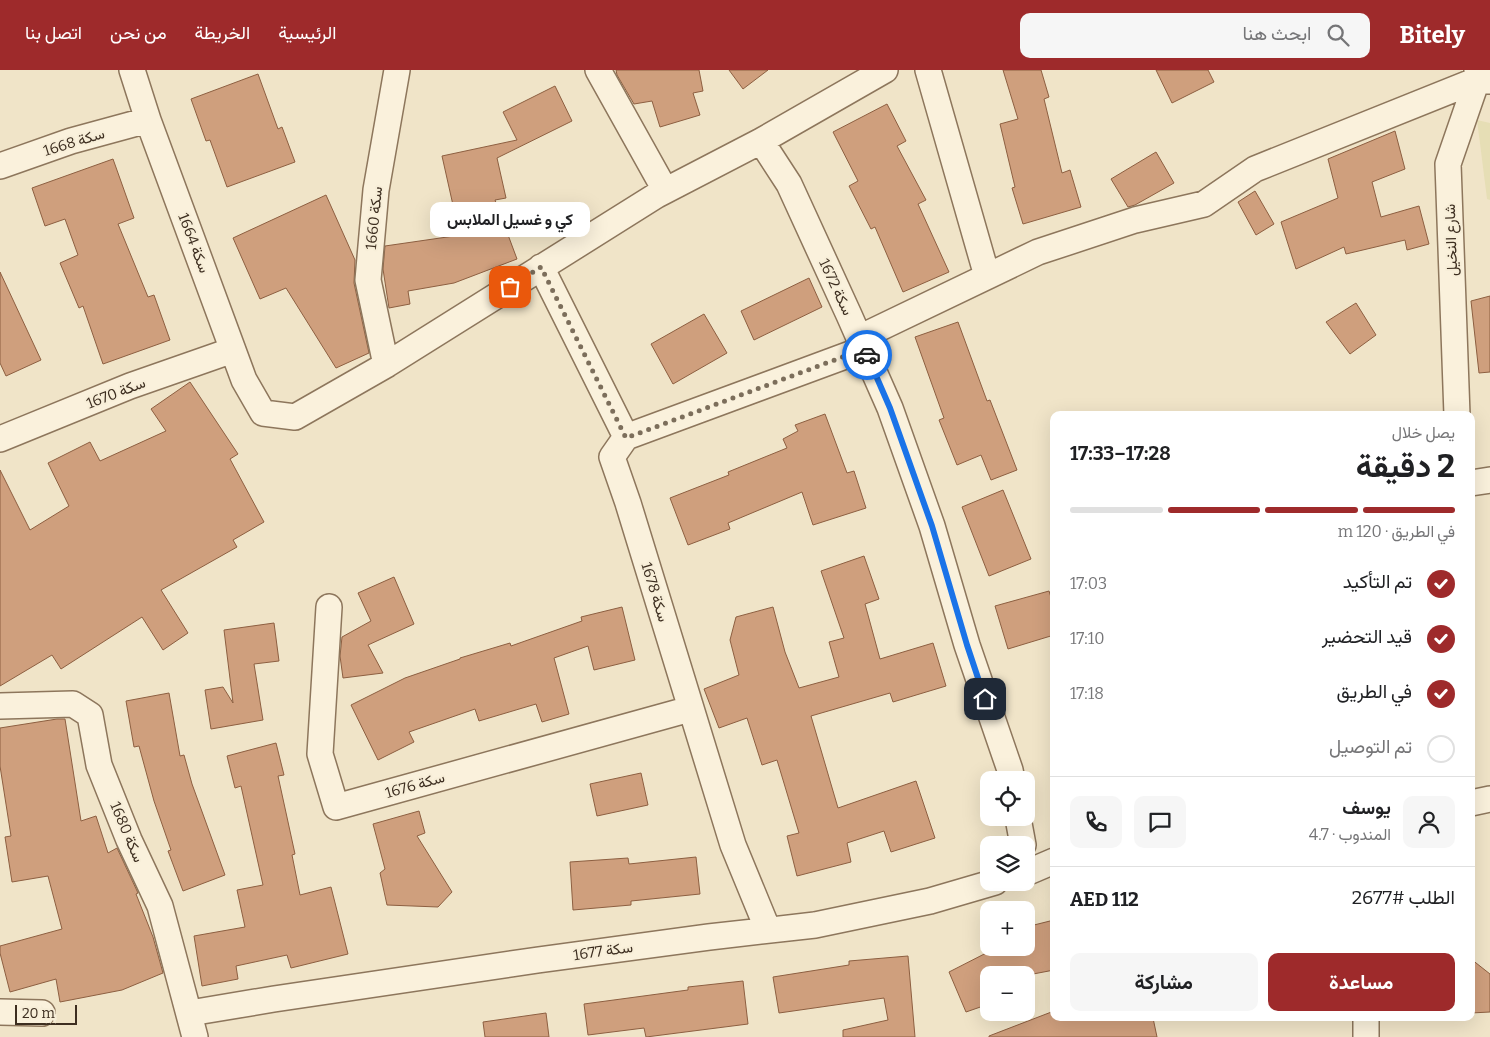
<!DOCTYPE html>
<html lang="ar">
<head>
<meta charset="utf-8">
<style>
  body { margin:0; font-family:Bitter,Vazirmatn,serif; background:#f6f6f6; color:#202124; direction:rtl; height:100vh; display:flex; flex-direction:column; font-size:19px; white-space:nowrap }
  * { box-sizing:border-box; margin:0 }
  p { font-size:16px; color:#757577 }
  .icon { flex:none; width:28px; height:28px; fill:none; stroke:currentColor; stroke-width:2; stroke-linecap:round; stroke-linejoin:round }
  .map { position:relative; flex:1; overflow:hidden; direction:ltr }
  .drawer { position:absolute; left:1050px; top:341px; width:425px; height:610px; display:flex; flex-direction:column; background:#fff; border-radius:10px; box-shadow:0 5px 20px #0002; direction:rtl }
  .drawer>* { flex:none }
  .tools { position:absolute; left:980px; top:701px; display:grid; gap:10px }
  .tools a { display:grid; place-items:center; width:55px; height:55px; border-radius:10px; background:#fff; box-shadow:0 5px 20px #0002; font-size:25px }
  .scale { position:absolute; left:15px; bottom:12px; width:62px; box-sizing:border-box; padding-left:5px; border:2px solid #3d2e20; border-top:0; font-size:14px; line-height:18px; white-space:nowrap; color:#3d2e20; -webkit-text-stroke:4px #f7eed8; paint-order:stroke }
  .pin { position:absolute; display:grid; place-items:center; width:42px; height:42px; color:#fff; margin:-21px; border-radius:10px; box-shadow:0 2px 8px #0006 }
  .courier { position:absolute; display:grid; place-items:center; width:50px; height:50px; margin:-25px; border:4px solid #1a73e8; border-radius:50%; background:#fff; color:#222; box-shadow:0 1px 6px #0007 }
  .bubble { position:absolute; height:35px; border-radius:10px; background:#fff; box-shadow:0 5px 20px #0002; font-size:16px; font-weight:700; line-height:35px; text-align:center; direction:rtl }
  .summary em { font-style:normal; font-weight:700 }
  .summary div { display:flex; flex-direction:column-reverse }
  .summary { display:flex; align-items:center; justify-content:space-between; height:85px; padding:0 20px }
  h1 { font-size:32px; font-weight:700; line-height:38px }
  .bar { display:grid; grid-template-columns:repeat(4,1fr); gap:8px 5px; align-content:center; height:60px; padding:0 20px }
  .bar i { height:6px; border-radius:4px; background:#e0e0e0 }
  .bar .active { background:#9e2a2b }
  .bar p { grid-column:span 4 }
  .line { display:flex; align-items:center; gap:12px; padding:0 20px; border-top:1px solid #e0e0e0 }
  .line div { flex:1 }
  .round { display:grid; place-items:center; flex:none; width:52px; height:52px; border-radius:10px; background:#f6f6f6 }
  ol { padding:0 20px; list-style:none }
  li { display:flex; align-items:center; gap:15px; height:55px }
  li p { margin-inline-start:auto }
  li .icon { padding:5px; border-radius:50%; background:#9e2a2b; color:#fff; stroke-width:4 }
  li:last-child { color:#757577 }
  li i { width:28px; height:28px; border:2px solid #e0e0e0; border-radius:50% }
  .primary-button { display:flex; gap:10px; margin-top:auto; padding:10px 20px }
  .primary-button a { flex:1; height:58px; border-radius:10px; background:#9e2a2b; color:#fff; font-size:20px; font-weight:700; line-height:58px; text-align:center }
  .primary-button a+a { background:#f6f6f6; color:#202124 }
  header { display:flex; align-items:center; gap:30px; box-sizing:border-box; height:70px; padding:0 25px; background:#9e2a2b; color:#fff }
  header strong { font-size:24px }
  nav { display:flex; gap:28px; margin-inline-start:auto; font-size:18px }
  .search { width:350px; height:45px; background:#f6f6f6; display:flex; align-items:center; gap:12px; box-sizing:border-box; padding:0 18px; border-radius:10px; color:#757577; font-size:19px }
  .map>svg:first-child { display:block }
  .farmland { fill:#e6deb5 }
  .building { fill:#cf9f7d; stroke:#8d5f41 }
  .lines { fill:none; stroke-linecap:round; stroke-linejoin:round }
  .minor-casing { stroke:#8d765c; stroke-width:28 }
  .minor { stroke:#faf1dc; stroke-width:25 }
  .done { stroke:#7c6e5b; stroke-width:5; stroke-dasharray:0 9 }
  .route { stroke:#1a73e8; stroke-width:6 }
  .labels { text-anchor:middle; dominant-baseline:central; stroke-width:4; stroke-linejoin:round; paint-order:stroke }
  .street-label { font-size:15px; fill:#3d2e20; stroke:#f7eed8 }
</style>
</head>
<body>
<header>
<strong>Bitely</strong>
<div class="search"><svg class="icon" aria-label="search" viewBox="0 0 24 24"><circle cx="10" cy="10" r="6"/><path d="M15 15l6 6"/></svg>ابحث هنا</div>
<nav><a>الرئيسية</a><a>الخريطة</a><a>من نحن</a><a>اتصل بنا</a></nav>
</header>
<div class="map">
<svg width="1490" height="967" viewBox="0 0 1490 967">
  <rect width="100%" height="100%" fill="#f0e4c8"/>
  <path class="farmland" d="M 1477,50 L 1490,53 L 1490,130 L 1487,129 Z"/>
  <path class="building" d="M 616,0 L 699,0 L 703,21 L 693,23 L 700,45 L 660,57 L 652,31 L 634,34 L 617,5 Z
    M 729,0 L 768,0 L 743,19 Z
    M 1003,0 L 1041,0 L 1049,27 L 1044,29 L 1062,103 L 1070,100 L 1081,137 L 1023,154 L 1012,118 L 1015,117 L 1000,54 L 1018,49 Z
    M 1156,0 L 1208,0 L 1214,12 L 1172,33 Z
    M 258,4 L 278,59 L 282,57 L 295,92 L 227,117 L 210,70 L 206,71 L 191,29 Z
    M 555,16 L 572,51 L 497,88 L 506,128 L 495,130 L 517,189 L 454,213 L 408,221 L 410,234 L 389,238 L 383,199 L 385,176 L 461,165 L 457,153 L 442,86 L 517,70 L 503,42 Z
    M 887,34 L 906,71 L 897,76 L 926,130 L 918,134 L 949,202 L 903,222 L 875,157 L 871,159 L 849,116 L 858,111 L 833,62 Z
    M 1395,61 L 1405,99 L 1372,112 L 1381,147 L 1419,136 L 1429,174 L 1407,180 L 1405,170 L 1346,184 L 1344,177 L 1296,199 L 1281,152 L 1338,128 L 1328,89 Z
    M 1156,82 L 1174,113 L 1135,135 L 1128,137 L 1111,109 Z
    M 113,89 L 134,148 L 118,154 L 148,227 L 154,225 L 170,270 L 103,294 L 83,236 L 79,238 L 60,193 L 78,185 L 65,149 L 45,156 L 32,118 Z
    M 1255,121 L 1274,154 L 1256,165 L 1238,132 Z
    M 326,125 L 355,190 L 354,213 L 369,283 L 336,298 L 286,218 L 260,229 L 233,168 Z
    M 0,202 L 41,290 L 6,306 L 0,293 Z
    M 809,208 L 822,237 L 754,270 L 741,241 Z
    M 1490,226 L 1490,302 L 1479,303 L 1471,231 Z
    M 1356,233 L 1376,265 L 1350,284 L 1326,252 Z
    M 704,244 L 727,283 L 673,314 L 651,274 Z
    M 958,252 L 987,331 L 990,330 L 1017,400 L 991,410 L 981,385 L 957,395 L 939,350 L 944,348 L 915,267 Z
    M 190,312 L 238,384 L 230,389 L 264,452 L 233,470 L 237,477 L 161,520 L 188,563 L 163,580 L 142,547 L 61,599 L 52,585 L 0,616 L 0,400 L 30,460 L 69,436 L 48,393 L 90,372 L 100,391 L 166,361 L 151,339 Z
    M 825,344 L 847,403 L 854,401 L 866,438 L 813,455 L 802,422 L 728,453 L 730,459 L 688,475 L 670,428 L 729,405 L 728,402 L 787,378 L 783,369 L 798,361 L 795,355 Z
    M 1003,420 L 1031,489 L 989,506 L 962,437 Z
    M 864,486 L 879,529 L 865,534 L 880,589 L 933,573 L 946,616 L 893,632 L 890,623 L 811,646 L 838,738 L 916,711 L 935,768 L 891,782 L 884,761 L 847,773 L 851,792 L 797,806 L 787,766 L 799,763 L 777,690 L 762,695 L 747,648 L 719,658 L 704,619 L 739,605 L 730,570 L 736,547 L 773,537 L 785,582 L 799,618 L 839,607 L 829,572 L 844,568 L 821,501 Z
    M 394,507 L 414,554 L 368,575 L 383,603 L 343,608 L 340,586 L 342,567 L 371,551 L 358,523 Z
    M 1049,521 L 1054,537 L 1054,565 L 1008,579 L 995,536 Z
    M 622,537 L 635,590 L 594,600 L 588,576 L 554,588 L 569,644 L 542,652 L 536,634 L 479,651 L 475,639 L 409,662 L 414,672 L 378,690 L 351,635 L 405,608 L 460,589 L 460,588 L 510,573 L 511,576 L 582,551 L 581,547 Z
    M 274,553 L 279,591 L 254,594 L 263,650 L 211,659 L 205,620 L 223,617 L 233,633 L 224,560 Z
    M 169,623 L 180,686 L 184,685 L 192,714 L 225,805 L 183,821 L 168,781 L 171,780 L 154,731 L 139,676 L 134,677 L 126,631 Z
    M 57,649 L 65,649 L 81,751 L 96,746 L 108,783 L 117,778 L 138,823 L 136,824 L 153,867 L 163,903 L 122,920 L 60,932 L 56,909 L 10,922 L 0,883 L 0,876 L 62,859 L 48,806 L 12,812 L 5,767 L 11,766 L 0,696 L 0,658 Z
    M 276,673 L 284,705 L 278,706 L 295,784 L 292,785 L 300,825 L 331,817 L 348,884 L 291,898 L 287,885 L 236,896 L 238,909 L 202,916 L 194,866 L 245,857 L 237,820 L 263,815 L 241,716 L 235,718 L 227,686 Z
    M 641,703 L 648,735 L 597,746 L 590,714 Z
    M 419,741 L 425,763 L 417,766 L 452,822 L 438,837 L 387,835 L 380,803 L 385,799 L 373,754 Z
    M 696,787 L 700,824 L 631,831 L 631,835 L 573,840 L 570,792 L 628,788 L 629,794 Z
    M 1054,850 L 1054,900 L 1028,905 L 989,905 L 989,934 L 966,942 L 949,902 L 996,878 L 1026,878 L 1026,857 Z
    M 908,886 L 915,967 L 843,967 L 843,960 L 888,950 L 884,928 L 779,943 L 773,907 L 849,895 L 849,891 Z
    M 1471,889 L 1490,904 L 1490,942 L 1471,943 Z
    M 743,911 L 748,954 L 646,967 L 644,958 L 588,965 L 584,934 L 688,920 L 688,917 Z
    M 1054,941 L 1054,948 L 1153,948 L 1157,967 L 989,967 L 989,966 Z
    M 546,943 L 549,967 L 485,967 L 483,952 Z"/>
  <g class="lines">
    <g class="minor-casing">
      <path id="minor" d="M 132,0 L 148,50 L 244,310 L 263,343 L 295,347 L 386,295 L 657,125 L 761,71 L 885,0
        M 598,0 L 665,120
        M 928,0 L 987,206
        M 761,71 L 789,114 L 849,245 L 890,338 L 932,456 L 967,575 L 1010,700 L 1012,710
        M 0,96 L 71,71 L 148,50
        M 541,197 L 626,367 L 612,387 L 628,433 L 733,775 L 768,860
        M 859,268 L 1038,182 L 1135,150 L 1204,134 L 1255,99 L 1477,10 L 1490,11
        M 386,295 L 368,210 L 376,120 L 397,0
        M 1457,345 L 1448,94 L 1477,10 L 1477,0
        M 626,367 L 864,279
        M 0,369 L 130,316 L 233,280
        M 1471,413 L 1490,410
        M 329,537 L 320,684 L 336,737 L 690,639
        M 0,636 L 73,634 L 90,645 L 99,695 L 129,770 L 160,836 L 195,967
        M 1471,733 L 1490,729
        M 1018,748 L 1023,775
        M 1026,803 L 1054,791
        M 0,942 L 42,943
        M 190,943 L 274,929 L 538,890 L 709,867 L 815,855 L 930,831 L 995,812
        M 1366,967 L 1366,948"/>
    </g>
    <use href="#minor" class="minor"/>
  </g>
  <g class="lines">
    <path class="done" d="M 510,217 L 541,197 L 626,368 L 864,279 L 867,285"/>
    <path class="route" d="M 867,285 L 890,338 L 932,456 L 967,575 L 985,629"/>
  </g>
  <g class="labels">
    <g class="street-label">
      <text transform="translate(74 72) rotate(-17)">سكة 1668</text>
      <text transform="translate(374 148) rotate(-84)">سكة 1660</text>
      <text transform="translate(1451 170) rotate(-92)">شارع النخيل</text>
      <text transform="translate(194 173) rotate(69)">سكة 1664</text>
      <text transform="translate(836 217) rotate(65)">سكة 1672</text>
      <text transform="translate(116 323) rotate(-21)">سكة 1670</text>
      <text transform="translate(655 522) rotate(73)">سكة 1678</text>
      <text transform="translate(415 715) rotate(-16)">سكة 1676</text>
      <text transform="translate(127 762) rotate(67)">سكة 1680</text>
      <text transform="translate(603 881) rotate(-8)">سكة 1677</text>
    </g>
  </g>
</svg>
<div class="tools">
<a><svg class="icon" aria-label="locate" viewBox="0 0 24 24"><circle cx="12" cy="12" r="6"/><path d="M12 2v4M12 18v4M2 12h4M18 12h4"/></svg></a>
<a><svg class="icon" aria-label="layers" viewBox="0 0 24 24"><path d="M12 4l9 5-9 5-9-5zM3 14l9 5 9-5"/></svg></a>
<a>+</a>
<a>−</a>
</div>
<div class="scale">20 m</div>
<div class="pin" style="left:510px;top:217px;background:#ea580c"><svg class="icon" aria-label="bag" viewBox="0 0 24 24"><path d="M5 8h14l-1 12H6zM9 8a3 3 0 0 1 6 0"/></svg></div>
<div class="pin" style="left:985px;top:629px;background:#1f2937"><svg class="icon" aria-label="home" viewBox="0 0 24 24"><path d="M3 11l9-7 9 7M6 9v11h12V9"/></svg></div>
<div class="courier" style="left:867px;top:285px"><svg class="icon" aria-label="car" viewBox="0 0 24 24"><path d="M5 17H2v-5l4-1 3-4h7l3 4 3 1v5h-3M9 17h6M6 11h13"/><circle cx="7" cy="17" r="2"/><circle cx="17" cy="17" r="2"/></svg></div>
<div class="bubble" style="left:430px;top:132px;width:160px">كي و غسيل الملابس</div>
<section class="drawer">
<div class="summary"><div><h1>2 دقيقة</h1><p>يصل خلال</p></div><em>17:28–17:33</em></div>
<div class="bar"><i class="active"></i><i class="active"></i><i class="active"></i><i></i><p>في الطريق · 120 m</p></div>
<ol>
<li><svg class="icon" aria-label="check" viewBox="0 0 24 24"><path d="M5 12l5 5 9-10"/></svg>تم التأكيد<p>17:03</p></li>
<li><svg class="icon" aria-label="check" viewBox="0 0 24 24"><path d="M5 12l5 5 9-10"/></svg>قيد التحضير<p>17:10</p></li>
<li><svg class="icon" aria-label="check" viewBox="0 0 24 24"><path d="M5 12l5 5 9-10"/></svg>في الطريق<p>17:18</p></li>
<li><i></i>تم التوصيل</li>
</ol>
<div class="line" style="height:90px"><a class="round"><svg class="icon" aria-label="person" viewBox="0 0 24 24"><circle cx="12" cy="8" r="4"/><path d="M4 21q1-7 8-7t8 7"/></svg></a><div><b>يوسف</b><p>المندوب · 4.7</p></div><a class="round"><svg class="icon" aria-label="chat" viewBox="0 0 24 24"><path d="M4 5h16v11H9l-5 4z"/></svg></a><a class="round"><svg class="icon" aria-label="phone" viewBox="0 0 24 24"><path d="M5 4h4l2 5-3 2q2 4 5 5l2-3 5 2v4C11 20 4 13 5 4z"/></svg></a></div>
<div class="line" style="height:65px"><div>الطلب #2677</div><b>AED 112</b></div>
<div class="primary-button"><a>مساعدة</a><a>مشاركة</a></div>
</section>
</div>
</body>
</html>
